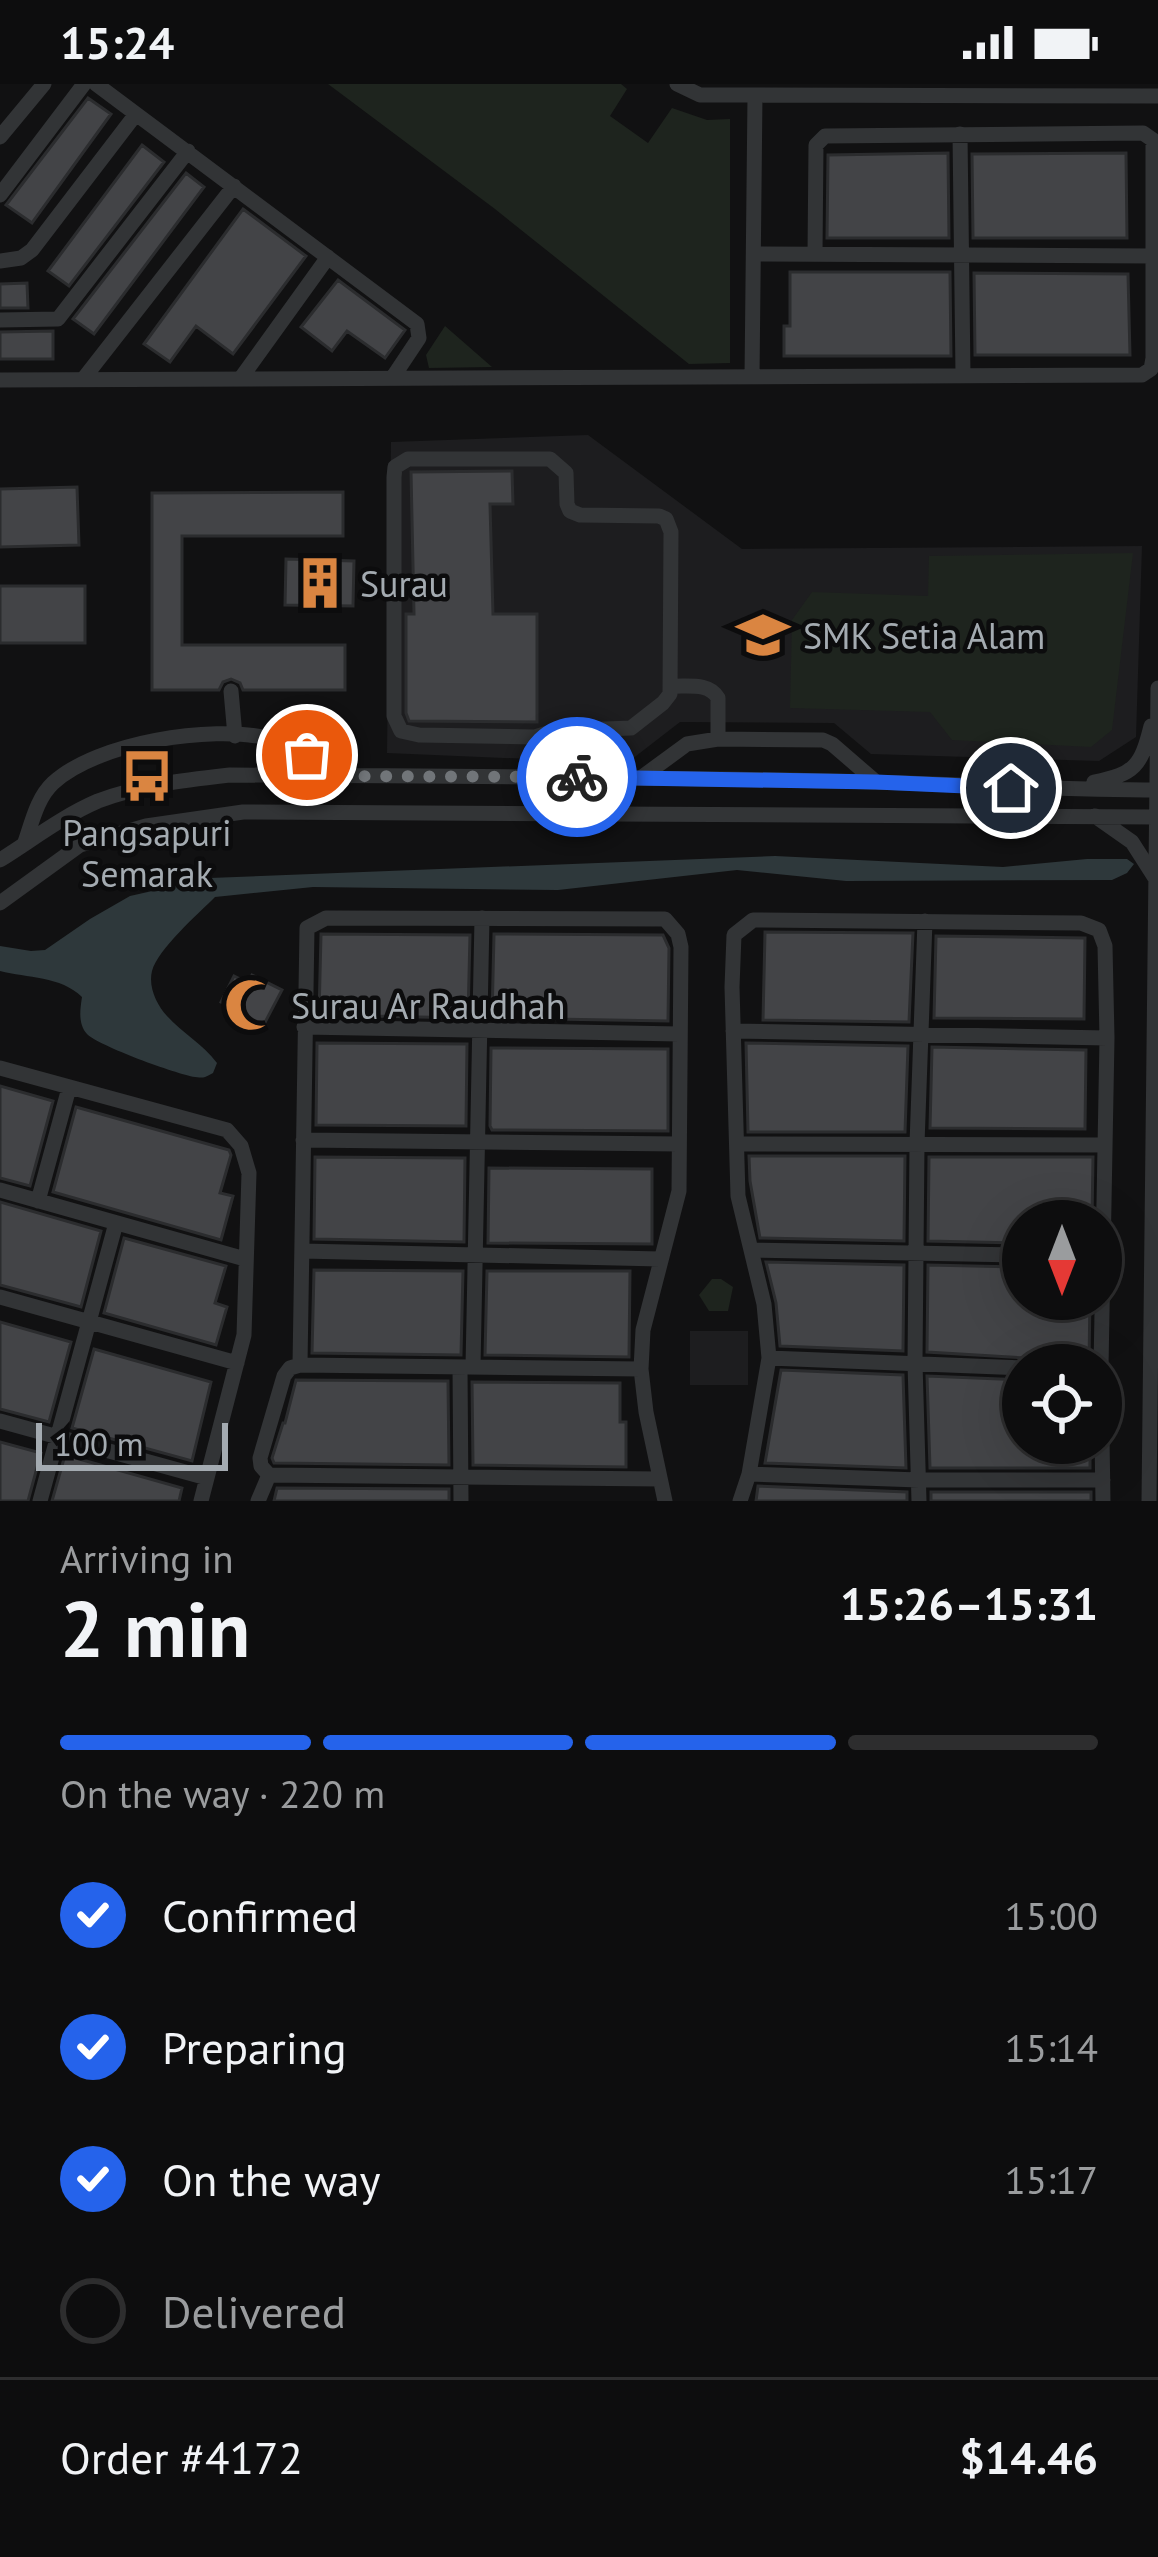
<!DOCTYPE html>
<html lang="en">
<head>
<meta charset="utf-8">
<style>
  body { margin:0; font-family:"PT Sans",sans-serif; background:#1b1b1c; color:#f1f3f6; height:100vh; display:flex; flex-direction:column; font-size:45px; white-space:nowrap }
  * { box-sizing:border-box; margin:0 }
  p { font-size:39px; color:#9a9c9e }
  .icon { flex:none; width:66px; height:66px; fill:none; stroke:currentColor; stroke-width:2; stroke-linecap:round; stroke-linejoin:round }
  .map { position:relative; height:1417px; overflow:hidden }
  .side { display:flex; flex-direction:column; background:#0d0d0e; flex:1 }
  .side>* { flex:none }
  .needle { width:78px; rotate:180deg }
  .controls { position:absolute; left:1002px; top:1116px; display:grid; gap:24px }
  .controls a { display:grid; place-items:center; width:120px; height:120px; border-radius:50%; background:#0d0d0e; box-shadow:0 12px 48px #0002,0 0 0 3px #2d2d2e; font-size:60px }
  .scale { position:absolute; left:36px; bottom:30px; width:192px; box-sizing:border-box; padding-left:12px; border:6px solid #a4abb1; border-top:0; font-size:33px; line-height:42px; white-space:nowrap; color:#a4abb1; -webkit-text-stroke:9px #0c0c0d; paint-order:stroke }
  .pin { position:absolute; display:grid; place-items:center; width:102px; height:102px; color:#fff; margin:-51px; border:6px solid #fff; border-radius:50%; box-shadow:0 3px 12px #0007 }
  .courier { position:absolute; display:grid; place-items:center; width:120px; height:120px; margin:-60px; border:9px solid #2563eb; border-radius:50%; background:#fff; color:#222; box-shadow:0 3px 15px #0007 }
  .head em { font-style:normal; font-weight:600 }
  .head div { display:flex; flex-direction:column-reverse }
  .head { display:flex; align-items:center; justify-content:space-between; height:204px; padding:0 60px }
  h1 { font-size:78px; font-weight:600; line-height:90px }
  .bar { display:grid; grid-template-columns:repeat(4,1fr); gap:18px 12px; align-content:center; height:144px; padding:0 60px }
  .bar i { height:15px; border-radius:9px; background:#2d2d2e }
  .bar .active { background:#2563eb }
  .bar p { grid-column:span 4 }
  .line { display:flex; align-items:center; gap:30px; padding:0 60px; border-top:3px solid #2d2d2e }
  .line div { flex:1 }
  ol { padding:0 60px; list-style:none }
  li { display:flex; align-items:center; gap:36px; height:132px }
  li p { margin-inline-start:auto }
  li .icon { padding:12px; border-radius:50%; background:#2563eb; color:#fff; stroke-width:4 }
  li:last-child { color:#9a9c9e }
  li i { width:66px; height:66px; border:6px solid #2d2d2e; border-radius:50% }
  .status { display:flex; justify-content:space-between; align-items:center; height:84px; padding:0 60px; background:#0d0d0e; direction:ltr }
  .status svg { height:33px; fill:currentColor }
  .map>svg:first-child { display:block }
  .built { fill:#1d1d1f }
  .green { fill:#1e241e }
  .water { fill:#2e383b }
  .building { fill:#434447; stroke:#2b2c2e; stroke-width:3 }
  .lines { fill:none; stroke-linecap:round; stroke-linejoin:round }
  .minor { stroke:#323436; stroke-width:15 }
  .done { stroke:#717579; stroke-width:12; stroke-dasharray:0 21.6 }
  .route { stroke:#2563eb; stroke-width:15 }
  .labels { text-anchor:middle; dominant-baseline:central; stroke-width:9; stroke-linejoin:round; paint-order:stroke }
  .poi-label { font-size:36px; fill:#a4abb1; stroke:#0c0c0d; text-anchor:start }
</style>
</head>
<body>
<div class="status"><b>15:24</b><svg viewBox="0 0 49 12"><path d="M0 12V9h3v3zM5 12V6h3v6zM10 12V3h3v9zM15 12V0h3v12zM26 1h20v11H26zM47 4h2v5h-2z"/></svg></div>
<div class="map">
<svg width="1158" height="1417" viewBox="0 0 1158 1417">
  <rect width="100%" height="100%" fill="#111112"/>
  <path class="built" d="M 588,351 L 742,465 L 1142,462 L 1136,653 L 1099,677 L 871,670 L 834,639 L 680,638 L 627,679 L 387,669 L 391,358 Z
    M 690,1247 L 748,1247 L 748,1301 L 690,1301 Z"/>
  <path class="green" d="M 328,0 L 621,0 L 627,5 L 610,32 L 648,59 L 672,24 L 707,36 L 730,35 L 730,279 L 689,280 L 495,125 Z
    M 445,242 L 492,283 L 429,284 L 426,271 Z
    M 1133,469 L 1112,646 L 1091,663 L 952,656 L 930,628 L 790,624 L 792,536 L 812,508 L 928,512 L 929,472 Z
    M 712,1195 L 721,1195 L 733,1203 L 728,1227 L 709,1227 L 699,1211 Z"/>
  <path class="water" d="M 775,772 L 1003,783 L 1087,775 L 1127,775 L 1134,780 L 1127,789 L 1112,796 L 846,797 L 737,786 L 558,806 L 313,803 L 215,813 C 198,830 158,865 152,887 C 148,903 157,921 167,932 C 182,949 203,960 217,979 L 213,989 C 203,994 206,994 195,993 C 176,990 99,962 87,950 C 78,940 80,926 82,913 C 61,892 27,894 0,887 L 0,862 L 31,867 L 45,866 L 90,835 L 130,812 L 210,794 Z"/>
  <path class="building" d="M 88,14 L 111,30 L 32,139 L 6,121 Z
    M 142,61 L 164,78 L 69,202 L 48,187 Z
    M 948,69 L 949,154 L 827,154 L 828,71 Z
    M 1126,69 L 1127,154 L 973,154 L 972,70 Z
    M 186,89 L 204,103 L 94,250 L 73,235 Z
    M 243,125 L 306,172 L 233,270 L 196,242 L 170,278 L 144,260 Z
    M 790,188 L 950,188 L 951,272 L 784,272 L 784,242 L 790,242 Z
    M 974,189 L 1128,190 L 1130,271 L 975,271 Z
    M 338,196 L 405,246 L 385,274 L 347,247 L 332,267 L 301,243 Z
    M 27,199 L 28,224 L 0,224 L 0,200 Z
    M 53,247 L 53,275 L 0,275 L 0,248 Z
    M 512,387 L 513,420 L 490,420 L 493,530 L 537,530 L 537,638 L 409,637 L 406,629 L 406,530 L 414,530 L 411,388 Z
    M 77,403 L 79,461 L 0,463 L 0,405 Z
    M 343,408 L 343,452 L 182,452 L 182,561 L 345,561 L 345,606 L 243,606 L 240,599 L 231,595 L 223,598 L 219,606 L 152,606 L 152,409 Z
    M 286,475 L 354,477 L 353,522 L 285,521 Z
    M 0,502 L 85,502 L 85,559 L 0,559 Z
    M 765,848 L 913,849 L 909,938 L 763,936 Z
    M 321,850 L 470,851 L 468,934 L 319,931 Z
    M 494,850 L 663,851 L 669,864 L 668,937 L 492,934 Z
    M 936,852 L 1085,854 L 1084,935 L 934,934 Z
    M 252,891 L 282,906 L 261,946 L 232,932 L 235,925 L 221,918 L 234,892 L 248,899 Z
    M 317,959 L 467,960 L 466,1042 L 316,1041 Z
    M 746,959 L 908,962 L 905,1048 L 748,1048 Z
    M 932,963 L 1086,966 L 1085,1045 L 930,1044 Z
    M 491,964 L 668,965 L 668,1047 L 492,1046 L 490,1042 Z
    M 0,1002 L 53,1017 L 30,1102 L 0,1094 Z
    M 76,1023 L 229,1066 L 231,1071 L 220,1109 L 233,1112 L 221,1156 L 53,1108 Z
    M 749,1072 L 905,1072 L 904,1157 L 760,1154 L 750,1097 Z
    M 315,1073 L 465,1074 L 464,1158 L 314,1155 Z
    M 929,1073 L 1093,1073 L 1092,1137 L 1023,1137 L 1023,1159 L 928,1157 Z
    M 489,1084 L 652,1085 L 652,1160 L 488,1159 Z
    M 0,1118 L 101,1147 L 81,1223 L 0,1201 Z
    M 124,1154 L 226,1182 L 215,1219 L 227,1223 L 216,1261 L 104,1229 Z
    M 766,1178 L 904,1181 L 903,1267 L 780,1262 L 776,1219 Z
    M 928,1181 L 1023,1183 L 1023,1215 L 1090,1215 L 1089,1278 L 927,1268 Z
    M 314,1186 L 463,1187 L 461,1271 L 312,1269 Z
    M 487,1187 L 630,1187 L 629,1273 L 485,1271 Z
    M 0,1238 L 71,1258 L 49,1338 L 0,1325 Z
    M 94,1265 L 211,1298 L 192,1377 L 72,1344 Z
    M 781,1286 L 903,1291 L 906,1384 L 765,1379 Z
    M 927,1292 L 1023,1296 L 1023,1359 L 1090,1359 L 1090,1384 L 930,1384 Z
    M 296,1296 L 448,1297 L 449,1381 L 274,1379 L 272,1374 L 283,1339 L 285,1339 Z
    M 472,1298 L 620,1299 L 620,1338 L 626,1338 L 626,1383 L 473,1381 Z
    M 0,1358 L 41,1369 L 28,1417 L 0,1417 Z
    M 65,1371 L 182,1404 L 179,1417 L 52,1417 Z
    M 758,1402 L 907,1408 L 907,1417 L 756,1417 Z
    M 277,1404 L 449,1405 L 449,1417 L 274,1417 Z
    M 931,1408 L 1091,1408 L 1091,1417 L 931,1417 Z"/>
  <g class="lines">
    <path class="minor" d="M 96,0 L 417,240 L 419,254 L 393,293
      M 677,0 L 700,11 L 711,11 L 1158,12
      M 960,50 L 963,291
      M 0,53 L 44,0
      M 0,111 L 84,0
      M 755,170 L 1153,172
      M 0,177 L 21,174 L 32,166 L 136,30
      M 0,236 L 58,235 L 188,67
      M 752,293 L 755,11
      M 84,294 L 234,102
      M 241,294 L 328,173
      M 0,296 L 1142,291 L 1151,285 L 1153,274 L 1153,56 L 1143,49 L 825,52 L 816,61 L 815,170
      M 408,375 L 550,375 L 566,389 L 567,420 L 570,427 L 580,431 L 659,432 L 666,435 L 671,448 L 670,610 L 663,619 L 631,644 L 554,647 L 535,653 L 419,651 L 401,647 L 394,632 L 394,393 L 395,383 Z
      M 670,602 C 687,603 709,598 718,614 L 718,655
      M 231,607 L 235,652
      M 642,693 L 687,660 L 718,655 L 823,656 L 832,660 L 876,698
      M 1094,698 C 1135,690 1141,682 1151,642
      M 1095,732 L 1132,758 L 1155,794
      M 25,758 C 32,738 37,714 53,699 C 98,658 210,641 268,654 C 293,660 312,675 333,690
      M 0,776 C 32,756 63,732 98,717 C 140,701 186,696 230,691 C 430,692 630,693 830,697 C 940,699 1049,706 1158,706
      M 0,819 L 80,761 L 146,742 L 243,728 L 1158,733
      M 304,943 L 679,950
      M 733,947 L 1107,954
      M 0,984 L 227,1046 L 241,1062 L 249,1089 L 244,1251 L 201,1417
      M 303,1056 L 679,1060
      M 737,1060 L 1105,1061
      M 0,1106 L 245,1175
      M 38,1117 L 69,1004
      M 753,1166 L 1023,1171
      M 302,1167 L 660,1175
      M 0,1213 L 237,1279
      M 769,1274 L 1023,1284
      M 300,1281 L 307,844 L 326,834 L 665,835 L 678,850 L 681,863 L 679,1107 L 643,1246 L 641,1285 L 646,1328 L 665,1417
      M 300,1281 L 641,1285
      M 460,1283 L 461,1417
      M 473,1283 L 482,834
      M 1101,1291 L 1103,1417
      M 0,1337 L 207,1394
      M 749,1390 L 919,1396 L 1103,1396
      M 269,1391 L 660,1395
      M 269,1391 L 261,1382 L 260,1374 L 284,1292 L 290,1284 L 300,1281
      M 40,1417 L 116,1139
      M 258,1417 L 269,1391
      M 740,1417 L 749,1390 L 769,1274 L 764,1220 L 738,1112 L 732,903 L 734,851 L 753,836 L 1081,839 L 1099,846 L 1105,862 L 1107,954 L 1101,1283
      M 919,1417 L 915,1279 L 917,1060 L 925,837
      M 1149,1417 L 1158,604"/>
  </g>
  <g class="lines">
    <path class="done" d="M 307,671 L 334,692 L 577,693"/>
    <path class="route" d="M 577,693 L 876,698 L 1011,704"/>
  </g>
  <defs>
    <g id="building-bare" transform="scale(4.14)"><path d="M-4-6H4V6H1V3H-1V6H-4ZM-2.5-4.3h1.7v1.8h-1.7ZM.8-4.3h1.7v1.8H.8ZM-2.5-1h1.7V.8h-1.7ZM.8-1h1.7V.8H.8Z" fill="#da8541" stroke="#0c0c0d" stroke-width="2.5" paint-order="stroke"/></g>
    <g id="school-bare" transform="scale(4.14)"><path d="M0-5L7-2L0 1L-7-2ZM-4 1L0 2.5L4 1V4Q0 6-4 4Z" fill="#da8541" stroke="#0c0c0d" stroke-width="2.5" paint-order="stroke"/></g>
    <g id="bus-bare" transform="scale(4.14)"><path d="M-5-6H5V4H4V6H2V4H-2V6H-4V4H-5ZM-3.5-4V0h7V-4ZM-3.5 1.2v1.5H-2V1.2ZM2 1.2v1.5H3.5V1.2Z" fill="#da8541" stroke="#0c0c0d" stroke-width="2.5" paint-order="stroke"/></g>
    <g id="mosque-bare" transform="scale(4.14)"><path d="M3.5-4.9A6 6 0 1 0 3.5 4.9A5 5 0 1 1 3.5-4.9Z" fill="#da8541" stroke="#0c0c0d" stroke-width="2.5" paint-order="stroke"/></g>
  </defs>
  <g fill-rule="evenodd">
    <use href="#building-bare" x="320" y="499"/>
    <use href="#school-bare" x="763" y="551"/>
    <use href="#bus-bare" x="147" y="692"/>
    <use href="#mosque-bare" x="251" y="921"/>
  </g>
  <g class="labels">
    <g class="poi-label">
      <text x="360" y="499">Surau</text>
      <text x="803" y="551">SMK Setia Alam</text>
      <text x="147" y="748" text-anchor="middle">Pangsapuri<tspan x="147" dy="41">Semarak</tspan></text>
      <text x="291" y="921">Surau Ar Raudhah</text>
    </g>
  </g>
</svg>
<div class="controls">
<a><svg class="needle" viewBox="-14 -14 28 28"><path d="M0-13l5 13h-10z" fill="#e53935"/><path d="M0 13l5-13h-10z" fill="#9a9c9e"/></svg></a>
<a><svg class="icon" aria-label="locate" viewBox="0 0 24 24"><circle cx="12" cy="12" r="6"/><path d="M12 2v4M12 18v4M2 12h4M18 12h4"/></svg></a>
</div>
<div class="scale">100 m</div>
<div class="pin" style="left:307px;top:671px;background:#ea580c"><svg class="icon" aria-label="bag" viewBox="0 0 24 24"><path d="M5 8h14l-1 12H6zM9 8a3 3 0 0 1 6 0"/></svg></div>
<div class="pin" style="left:1011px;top:704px;background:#1f2937"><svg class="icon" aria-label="home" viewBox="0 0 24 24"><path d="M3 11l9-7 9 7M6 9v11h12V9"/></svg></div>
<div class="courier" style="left:577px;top:693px"><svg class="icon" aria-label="bike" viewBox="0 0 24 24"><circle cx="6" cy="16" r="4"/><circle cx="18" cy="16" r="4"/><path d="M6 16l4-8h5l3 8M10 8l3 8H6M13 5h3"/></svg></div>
</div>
<section class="side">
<div class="head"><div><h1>2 min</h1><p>Arriving in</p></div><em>15:26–15:31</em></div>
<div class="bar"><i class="active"></i><i class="active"></i><i class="active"></i><i></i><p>On the way · 220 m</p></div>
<ol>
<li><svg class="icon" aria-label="check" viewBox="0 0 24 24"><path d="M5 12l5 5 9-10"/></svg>Confirmed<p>15:00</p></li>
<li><svg class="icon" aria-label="check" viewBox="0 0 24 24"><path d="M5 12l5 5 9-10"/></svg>Preparing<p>15:14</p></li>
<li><svg class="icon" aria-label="check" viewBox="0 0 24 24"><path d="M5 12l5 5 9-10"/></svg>On the way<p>15:17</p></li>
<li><i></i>Delivered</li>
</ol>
<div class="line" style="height:156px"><div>Order #4172</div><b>$14.46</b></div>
</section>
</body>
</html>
